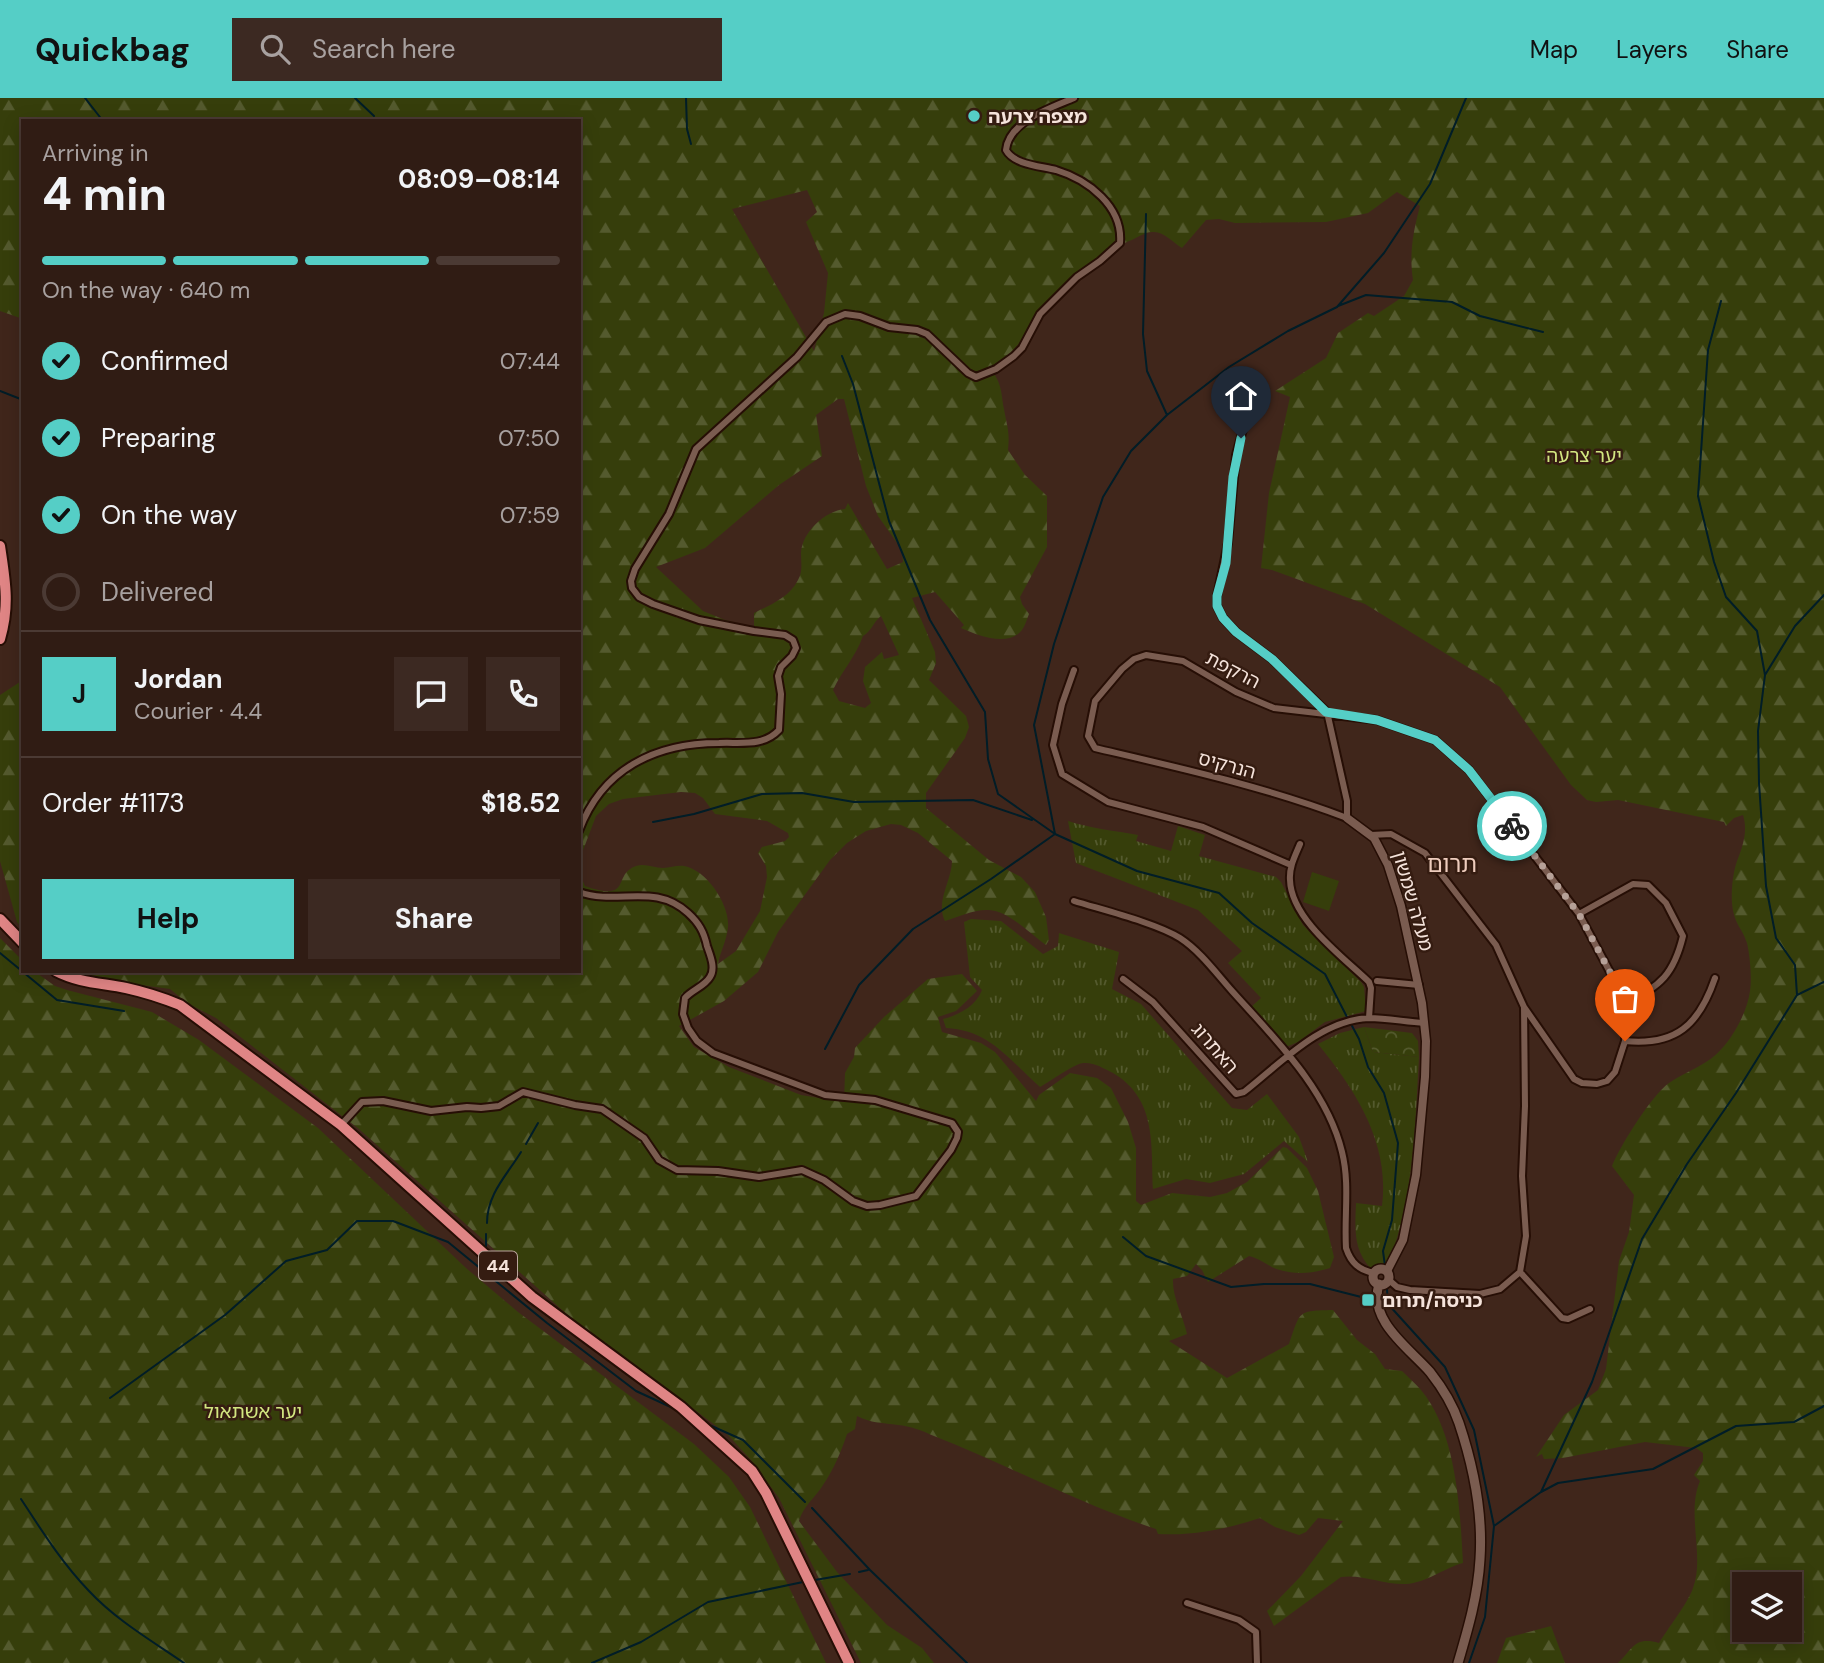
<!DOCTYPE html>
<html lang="en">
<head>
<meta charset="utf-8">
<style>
  body { margin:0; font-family:"DM Sans","Noto Sans Hebrew",sans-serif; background:#3c2922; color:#f1f3f6; height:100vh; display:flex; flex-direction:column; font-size:26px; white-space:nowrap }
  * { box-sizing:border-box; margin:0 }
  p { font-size:23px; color:#a8a1a0 }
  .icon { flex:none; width:38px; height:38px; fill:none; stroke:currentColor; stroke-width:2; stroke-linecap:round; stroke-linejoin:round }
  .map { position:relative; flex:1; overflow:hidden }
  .side { position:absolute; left:21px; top:21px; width:560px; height:854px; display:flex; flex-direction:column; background:#301c14; border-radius:0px; box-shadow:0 4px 18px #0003,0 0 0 2px #4b3a34 }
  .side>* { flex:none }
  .fabs { position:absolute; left:1732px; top:1474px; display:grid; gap:14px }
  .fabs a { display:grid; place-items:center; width:70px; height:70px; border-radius:0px; background:#301c14; box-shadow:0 4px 18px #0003,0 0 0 2px #4b3a34; font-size:35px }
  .pin { position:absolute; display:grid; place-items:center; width:60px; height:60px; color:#fff; margin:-72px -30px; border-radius:50% 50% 50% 0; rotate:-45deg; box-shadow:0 0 7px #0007 }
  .pin .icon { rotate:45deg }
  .courier { position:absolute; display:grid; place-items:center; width:70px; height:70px; margin:-35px; border:5px solid #55cec6; border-radius:50%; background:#fff; color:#222; box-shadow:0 2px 9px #0007 }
  .overview em { font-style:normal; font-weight:700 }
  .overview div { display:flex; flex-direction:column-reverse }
  .overview { display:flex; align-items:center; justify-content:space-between; height:119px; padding:0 21px }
  h1 { font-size:46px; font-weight:700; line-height:52px }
  .bar { display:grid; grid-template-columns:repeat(4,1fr); gap:10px 7px; align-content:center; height:84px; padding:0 21px }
  .bar i { height:9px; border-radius:5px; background:#4b3a34 }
  .bar .on { background:#55cec6 }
  .bar p { grid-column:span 4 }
  .line { display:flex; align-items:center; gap:18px; padding:0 21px; border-top:2px solid #4b3a34 }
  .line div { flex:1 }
  .round { display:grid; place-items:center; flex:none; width:74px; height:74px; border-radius:0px; background:#3c2922 }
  ol { padding:0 21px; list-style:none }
  li { display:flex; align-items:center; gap:21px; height:77px }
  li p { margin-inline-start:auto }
  li .icon { padding:7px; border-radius:50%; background:#55cec6; color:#111; stroke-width:4 }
  li:last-child { color:#a8a1a0 }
  li i { width:38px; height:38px; border:4px solid #4b3a34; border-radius:50% }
  .action { display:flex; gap:14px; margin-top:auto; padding:14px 21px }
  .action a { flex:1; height:80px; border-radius:0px; background:#55cec6; color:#111; font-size:28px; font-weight:700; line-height:80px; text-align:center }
  .action a+a { background:#3c2922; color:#f1f3f6 }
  header { display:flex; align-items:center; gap:42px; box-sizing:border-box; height:98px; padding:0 35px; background:#55cec6; color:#111 }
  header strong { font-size:33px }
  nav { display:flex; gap:38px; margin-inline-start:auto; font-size:24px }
  .search { width:490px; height:63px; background:#3c2922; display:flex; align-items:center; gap:18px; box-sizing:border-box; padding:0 24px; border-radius:0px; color:#a8a1a0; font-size:26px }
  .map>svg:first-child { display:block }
  .grass { fill:url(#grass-tufts) }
  .forest { fill:url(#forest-firs); fill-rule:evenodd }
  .park { fill:url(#park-crowns) }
  .pitch { fill:#363e0b }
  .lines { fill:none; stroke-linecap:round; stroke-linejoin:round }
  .stream { stroke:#011d27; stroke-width:2 }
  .minor-casing { stroke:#260e05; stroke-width:10 }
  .tertiary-casing { stroke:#260e05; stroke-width:11 }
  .secondary-casing { stroke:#260e05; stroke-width:12 }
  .trunk-casing { stroke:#260e05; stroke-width:14 }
  .minor { stroke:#7a5c50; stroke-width:6 }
  .tertiary { stroke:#7a5c50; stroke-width:8 }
  .secondary { stroke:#7a5c50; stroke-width:9 }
  .trunk { stroke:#e08585; stroke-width:10 }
  .done { stroke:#b6a198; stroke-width:7; stroke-dasharray:0 12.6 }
  .route { stroke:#55cec6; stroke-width:9 }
  .poi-dot { fill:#55cec6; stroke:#351c11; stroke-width:2.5 }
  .labels { text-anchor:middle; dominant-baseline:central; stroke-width:5; stroke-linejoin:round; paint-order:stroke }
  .shield { fill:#351c11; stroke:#bba79e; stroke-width:2 }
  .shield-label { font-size:18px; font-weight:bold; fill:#f5e3db }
  .poi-label { font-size:19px; font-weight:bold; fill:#f5e3db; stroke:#351c11; text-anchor:start }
  .park-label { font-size:19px; fill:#d2e680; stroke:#351c11 }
  .street-label { font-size:19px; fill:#f5e3db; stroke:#351c11 }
  .quarter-label { font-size:23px; fill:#eeccbd; stroke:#351c11 }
</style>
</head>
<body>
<header>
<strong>Quickbag</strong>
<div class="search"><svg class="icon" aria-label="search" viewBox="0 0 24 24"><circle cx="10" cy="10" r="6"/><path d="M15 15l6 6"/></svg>Search here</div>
<nav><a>Map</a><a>Layers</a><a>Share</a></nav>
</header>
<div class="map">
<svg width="1824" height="1565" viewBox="0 0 1824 1565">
  <defs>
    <pattern id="grass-tufts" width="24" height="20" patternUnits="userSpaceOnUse" patternTransform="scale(1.75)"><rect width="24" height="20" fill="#363e0b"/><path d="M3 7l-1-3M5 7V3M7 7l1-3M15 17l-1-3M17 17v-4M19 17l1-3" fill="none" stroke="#545a2e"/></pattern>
    <pattern id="forest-firs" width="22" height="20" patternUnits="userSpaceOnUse" patternTransform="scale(1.75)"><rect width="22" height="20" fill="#363e0b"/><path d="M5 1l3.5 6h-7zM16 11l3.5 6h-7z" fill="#545a2e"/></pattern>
    <pattern id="park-crowns" width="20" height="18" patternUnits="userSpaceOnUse" patternTransform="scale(1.75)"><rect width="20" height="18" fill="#363e0b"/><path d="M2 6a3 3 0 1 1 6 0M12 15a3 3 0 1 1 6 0" fill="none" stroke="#545a2e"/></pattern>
  </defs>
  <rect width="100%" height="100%" fill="#40261b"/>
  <path class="grass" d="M 1068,723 C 1089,730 1116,733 1138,737 L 1136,743 L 1171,753 L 1178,728 L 1205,737 L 1199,758 L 1276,779 L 1281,784 L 1303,827 L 1361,884 L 1364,889 L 1366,913 L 1325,924 L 1298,944 L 1286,949 L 1251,909 L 1261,900 L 1228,865 L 1242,853 L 1198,812 L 1076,765 Z
    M 971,821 L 1001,823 L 1043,856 L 1058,848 L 1059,835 L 1119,854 L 1112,891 L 1141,906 L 1232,1010 L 1247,1012 L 1267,996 L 1299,1039 L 1308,1064 L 1284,1043 L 1244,1076 L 1210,1085 L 1186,1081 L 1153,1091 C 1151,1047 1157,1001 1113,975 C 1103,970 1094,964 1083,965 C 1072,967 1051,983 1040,989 C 1009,962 990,932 946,930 L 943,921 C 959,917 976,908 982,892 L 970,879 L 964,824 Z
    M 1364,929 L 1373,954 L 1419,959 C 1415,1028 1414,1102 1388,1166 L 1371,1171 C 1353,1151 1355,1131 1356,1105 L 1382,1108 C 1390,1045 1356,993 1318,946 L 1340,935 Z"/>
  <path class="forest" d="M 0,0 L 1824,0 L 1824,1565 L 1618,1565 C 1633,1551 1634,1538 1659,1545 C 1668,1530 1688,1505 1693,1490 C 1705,1459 1686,1415 1700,1383 L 1694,1377 L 1703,1363 L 1703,1355 L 1696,1350 L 1645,1344 L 1563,1360 L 1544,1361 L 1542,1356 L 1536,1359 L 1564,1317 L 1598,1292 L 1606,1271 L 1619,1163 L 1629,1134 L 1634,1097 L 1612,1068 C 1620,1048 1651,998 1669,985 C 1680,977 1694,972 1706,964 C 1727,952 1747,917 1750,893 C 1752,880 1750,858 1747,845 C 1742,829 1734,827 1732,805 C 1731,793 1733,774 1737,763 C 1743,748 1748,733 1743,717 L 1734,720 L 1726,728 L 1724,724 L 1618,702 L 1596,704 L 1587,702 L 1571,687 L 1500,589 L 1365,506 L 1272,472 L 1261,470 L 1269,395 L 1290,299 L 1275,293 L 1326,260 L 1338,235 L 1368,215 L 1374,218 L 1404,198 L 1413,182 C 1409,156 1413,134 1420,108 L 1397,94 L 1368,115 L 1326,124 L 1235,125 L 1219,121 L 1206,122 L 1182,150 C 1174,145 1164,134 1154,134 C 1146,133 1137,140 1129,143 C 1063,172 1043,228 992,273 C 1002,286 1001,295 1004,311 C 1007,329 1010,333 1008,352 L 1025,377 L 1047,398 L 1047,449 L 1020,499 L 1022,506 L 1029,516 C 1027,521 1025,528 1022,532 C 1008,550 977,537 961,530 L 964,527 L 935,494 L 912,500 L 935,554 L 936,565 L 929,582 L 966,618 L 969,629 L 965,640 L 926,695 L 926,710 L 989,762 L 1021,779 L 1035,794 L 1046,819 L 1049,842 L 1046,847 C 1030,836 1009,813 989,812 C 974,811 958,819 945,823 C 935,804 952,782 952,763 L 918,735 L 901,727 L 891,726 L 866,733 L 847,745 L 830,762 L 778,834 L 758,874 L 724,903 L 679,928 L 694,949 L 729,969 L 801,997 L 844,1004 L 845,975 L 854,959 L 855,950 L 884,919 L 928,881 L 962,876 L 977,893 L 956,913 L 938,919 L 942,934 L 981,945 L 995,954 L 1036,1003 L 1039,997 L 1070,975 L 1097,980 L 1111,990 L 1128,1024 L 1136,1050 L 1136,1103 L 1141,1107 L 1172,1095 L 1210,1099 L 1227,1095 L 1247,1084 L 1283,1049 L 1287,1050 L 1307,1070 L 1318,1093 L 1334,1159 L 1330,1170 C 1314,1175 1297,1177 1280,1172 C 1268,1169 1262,1161 1249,1158 L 1208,1184 L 1202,1172 L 1196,1166 L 1187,1178 L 1173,1181 C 1172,1199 1183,1218 1187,1236 L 1169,1243 L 1227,1280 L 1289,1246 C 1301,1212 1297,1213 1333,1212 L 1357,1242 L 1375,1256 L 1385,1271 L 1402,1273 C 1408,1279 1415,1285 1421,1292 C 1457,1335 1460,1412 1463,1465 C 1444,1470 1426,1485 1406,1486 C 1384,1487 1363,1476 1341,1479 L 1274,1528 L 1267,1513 L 1301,1478 L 1343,1423 L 1318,1420 L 1306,1434 L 1299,1437 L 1275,1429 L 1260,1420 C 1227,1431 1193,1438 1158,1436 L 1156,1431 C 1079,1406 1008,1367 934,1338 C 923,1333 910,1328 898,1327 C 884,1325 870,1325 857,1318 L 855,1331 L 847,1336 C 841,1354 834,1371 823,1387 C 815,1400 803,1408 799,1423 L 837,1474 L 887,1527 L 922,1550 L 934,1565 L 861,1565 L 779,1400 L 751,1362 L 727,1336 L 570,1219 L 359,1031 L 216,920 L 187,905 L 170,891 L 105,882 L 74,873 L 579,873 L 579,774 L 585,788 C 633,805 612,776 636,768 C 645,765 654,770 663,770 C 670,770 677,767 684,768 C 707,772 730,807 728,829 C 727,842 720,854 718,866 L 736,853 L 760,813 L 767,779 L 766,768 L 758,755 L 762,749 L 785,743 L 789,739 L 788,735 L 767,723 L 715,716 L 703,700 L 695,695 L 681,694 L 623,701 L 609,706 L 596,718 L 579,763 L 579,23 L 23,23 L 23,221 L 0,213 ZM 807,92 L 817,114 L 806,124 L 828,175 L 824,215 L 814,253 L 732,111 ZM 838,301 L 844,301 L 866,388 L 878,418 L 902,452 L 903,464 L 887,471 L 848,405 L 845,411 C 825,413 802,434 801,455 C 801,465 803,473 798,482 C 790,499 770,507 754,515 L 754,529 L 725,522 L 703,513 L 656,469 L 705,450 L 779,387 L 822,358 L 816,317 ZM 881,518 L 899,557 L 884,561 L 882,554 L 865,569 L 863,583 L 871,605 L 865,610 L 839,603 L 833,592 C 842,573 856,558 863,538 C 872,533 873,524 881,518 ZM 1745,1486 L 1790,1486 L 1790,1531 L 1745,1531 Z
    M 23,582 L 23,832 L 17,824 L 0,763 L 0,597 Z
    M 0,840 L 23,863 L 23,873 L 34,873 L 55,888 L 67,892 L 152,914 L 199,942 L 318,1030 L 466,1170 L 518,1214 L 694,1346 L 729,1379 L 750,1409 L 826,1565 L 0,1565 Z
    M 1551,1528 L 1565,1565 L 1497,1565 L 1506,1540 Z"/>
  <path class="park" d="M 1364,929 L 1412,935 L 1418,943 L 1419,959 L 1373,954 Z"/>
  <path class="pitch" d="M 1312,774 L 1339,783 L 1329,813 L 1303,804 Z"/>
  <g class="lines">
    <path class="stream" d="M 85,0 L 103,23
      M 355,0 L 374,18
      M 686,0 L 687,31 L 691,46
      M 1146,116 L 1143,236 L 1147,273 L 1167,317
      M 1338,208 L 1366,197 L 1452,204 L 1480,218 L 1543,234
      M 842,258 L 853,286 L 889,423 L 930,522 L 985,614 L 988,661 L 998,696 L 1055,736 L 1137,773 L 1219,795 L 1252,825 L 1325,876 L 1348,921
      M 0,293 L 23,302
      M 1765,577 L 1795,528 L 1824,497
      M 653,724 L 694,716 L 762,696 L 802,695 L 854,704 L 973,702 L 1032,722
      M 0,855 L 57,902 L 124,913
      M 1797,897 L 1824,884
      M 1351,926 L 1359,941 L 1368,969 L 1384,995 L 1398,1045 L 1392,1122 L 1383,1153 L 1385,1168
      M 825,951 L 859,887 L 913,831 L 991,781 L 1055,736 L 1034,627 L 1054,546 L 1103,399 L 1131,353 L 1167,317 L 1229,269 L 1288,233 L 1337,209 L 1384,155 L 1430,86 L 1466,0
      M 526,1046 L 538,1025
      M 487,1125 C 487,1096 507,1077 521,1054
      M 1123,1139 L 1146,1158 L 1231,1189 L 1264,1186 L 1310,1186 L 1373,1202
      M 486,1151 L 486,1136
      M 1386,1177 L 1388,1206 L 1445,1269 L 1474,1332 L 1494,1428 L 1485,1519 L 1469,1565
      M 110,1300 L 225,1217 L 286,1163 L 327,1152 L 357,1123 L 393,1123 L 448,1144 L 547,1225 L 636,1293 L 675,1311
      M 707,1326 L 743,1342 L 805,1404
      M 1541,1394 L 1592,1284 L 1642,1141 L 1687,1066 L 1736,995 L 1797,897 L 1795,867 L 1776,840 L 1766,788 L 1759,685 L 1758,633 L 1765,577 L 1757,533 L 1726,499 L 1714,464 L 1698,398 L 1708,252 L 1721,203
      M 21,1401 C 42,1433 62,1465 89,1493 C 116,1522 152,1543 184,1565
      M 812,1410 L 870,1472 L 967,1565
      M 1494,1428 L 1541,1394 L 1558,1385 L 1653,1371 L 1736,1328 L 1794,1324 L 1824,1308
      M 859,1474 L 868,1472
      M 815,1482 L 850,1476
      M 592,1565 L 641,1544 L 708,1504 L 803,1484"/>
    <g class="minor-casing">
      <path id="minor" d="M 1253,295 L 1236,357 L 1228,445 L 1217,498 L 1217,508 L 1223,520 L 1236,534 L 1272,561 L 1327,614 L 1347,703 L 1347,720 C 1266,689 1180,670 1095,650 L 1088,638 L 1095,603 L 1122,571 L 1134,561 L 1146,557 L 1183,563 L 1236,594 L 1274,610 L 1377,622 L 1435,642 L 1469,672 L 1579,816 L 1626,904 L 1625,943 L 1615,974 L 1607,983 L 1597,986 L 1582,985 L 1574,981 L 1524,909
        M 1074,572 L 1062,606 L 1053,647 L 1062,676 L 1108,704 L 1203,729 L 1291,767
        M 579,733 C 602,671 655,645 719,645 C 741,644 763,649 779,632 L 781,596 L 778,578 L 781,569 L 792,558 L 796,550 L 793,542 L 785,537 L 754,533 L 699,522 L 653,506 L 639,499 L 632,490 L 631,483 L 635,471 L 669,416 L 696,351 L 797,259 L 826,224 L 845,216 L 860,218 L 889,229 L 917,232 L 927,236 L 968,275 L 976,279 L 996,271 L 1014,258 L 1022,250 L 1040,216 L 1077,179 L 1100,163 L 1120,145 C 1123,109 1089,82 1056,72 C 1041,68 1014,67 1006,52 C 1009,23 1051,10 1074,0
        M 1371,737 L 1391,736 L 1425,755 L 1496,847 L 1524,909 L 1525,1008 L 1522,1078 L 1526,1138 L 1520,1174 L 1500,1191 L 1480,1196 L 1410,1192 L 1397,1189 L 1389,1182
        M 1300,746 C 1295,758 1289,769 1290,782 C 1291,821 1343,859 1369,884 L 1371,890 L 1369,920
        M 1074,803 C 1103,812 1156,825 1180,840 C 1200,853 1216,875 1232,893 C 1274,940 1327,991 1342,1054 C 1350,1086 1344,1117 1346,1150 C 1351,1165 1359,1172 1374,1175
        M 1579,816 L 1633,786 L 1648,787 L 1666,805 L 1683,838 C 1674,875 1661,889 1626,904
        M 1123,881 L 1153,904 L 1236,996 L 1244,994 C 1280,966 1320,922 1369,920 C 1387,920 1406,924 1424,925
        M 1377,883 L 1419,887
        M 1625,943 C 1676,948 1699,927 1715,880
        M 341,1027 L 362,1004 L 383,1003 L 431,1013 L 467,1009 L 481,1010 L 499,1008 L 523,994 L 575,1007 L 602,1011 L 644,1040 L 659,1062 L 677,1072 L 718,1073 L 759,1079 L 802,1072 L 824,1082 L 853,1103 L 867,1108 L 880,1107 L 916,1098 L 951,1052 L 957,1040 L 958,1034 L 952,1025 L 875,1002 L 825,997 L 713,955 L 697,943 L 688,930 L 683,916 L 685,900 C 692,892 705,888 710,879 C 716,870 710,857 707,848 C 704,834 699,825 688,815 C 654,784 618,808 579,794
        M 1520,1174 L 1562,1220 L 1568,1221 L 1590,1211
        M 1187,1505 L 1239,1522 L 1256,1534 L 1257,1565"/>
    </g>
    <g class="tertiary-casing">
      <path id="tertiary" d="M 1347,720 L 1374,740 L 1388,767 L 1401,808 L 1422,905 L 1426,943 L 1425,979 L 1416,1077 L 1403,1142 L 1387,1173"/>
    </g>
    <g class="secondary-casing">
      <path id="secondary" d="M1373 1179a8 8 0 1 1 16 0a8 8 0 1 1-16 0Z
        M 1379,1186 C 1368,1223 1409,1250 1430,1274 C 1441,1288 1453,1307 1459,1325 C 1473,1367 1483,1416 1480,1461 C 1478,1497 1468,1531 1458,1565"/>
    </g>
    <g class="trunk-casing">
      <path id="trunk" d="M 0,448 C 5,482 10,507 0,541
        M 0,821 L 23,845
        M 56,873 C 79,885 102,885 126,890 C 144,894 163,900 180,907 L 341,1027 L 532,1199 L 681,1309 L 752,1373 L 766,1395 L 849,1565"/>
    </g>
    <use href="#minor" class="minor"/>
    <use href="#tertiary" class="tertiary"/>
    <use href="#secondary" class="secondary"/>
    <use href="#trunk" class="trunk"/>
  </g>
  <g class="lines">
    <path class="done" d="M 1512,728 L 1579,816 L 1626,904 L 1625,943"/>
    <path class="route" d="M 1241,340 L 1233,379 L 1226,465 L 1217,498 L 1217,508 L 1223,520 L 1236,534 L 1272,561 L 1326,614 L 1377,622 L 1435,642 L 1469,672 L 1512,728"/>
  </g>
  <g class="poi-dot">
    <circle cx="974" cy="18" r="7"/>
    <rect x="1361" y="1195" width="14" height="14" rx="3.5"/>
  </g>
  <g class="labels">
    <rect class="shield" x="479" y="1153.5" width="38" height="29" rx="5"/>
    <g class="shield-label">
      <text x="498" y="1168">44</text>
    </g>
    <g class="poi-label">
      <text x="988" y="18">מצפה צרעה</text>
      <text x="1382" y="1202">כניסה/תרום</text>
    </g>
    <g class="park-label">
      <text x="1584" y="357">יער צרעה</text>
      <text x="253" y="1313">יער אשתאול</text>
    </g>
    <g class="street-label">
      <text transform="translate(1233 572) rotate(27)">הרקפת</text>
      <text transform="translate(1227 667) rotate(15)">הנרקיס</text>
      <text transform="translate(1413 803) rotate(74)">מעלה שמשון</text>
      <text transform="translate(1215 950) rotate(49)">האתרוג</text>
    </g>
    <g class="quarter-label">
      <text x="1452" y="766">תרום</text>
    </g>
  </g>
</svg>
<div class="fabs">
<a><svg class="icon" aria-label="layers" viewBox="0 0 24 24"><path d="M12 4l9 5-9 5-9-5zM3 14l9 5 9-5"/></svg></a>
</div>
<div class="pin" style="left:1625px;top:943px;background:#ea580c"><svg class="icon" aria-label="bag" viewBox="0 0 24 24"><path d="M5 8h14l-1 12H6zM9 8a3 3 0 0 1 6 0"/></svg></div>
<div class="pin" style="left:1241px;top:340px;background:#1f2937"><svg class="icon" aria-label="home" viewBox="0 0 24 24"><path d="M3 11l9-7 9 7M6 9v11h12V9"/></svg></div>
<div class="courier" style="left:1512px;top:728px"><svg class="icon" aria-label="bike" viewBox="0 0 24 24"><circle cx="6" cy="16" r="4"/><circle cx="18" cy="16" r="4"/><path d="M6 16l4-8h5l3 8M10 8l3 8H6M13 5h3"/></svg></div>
<section class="side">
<div class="overview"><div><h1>4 min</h1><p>Arriving in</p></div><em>08:09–08:14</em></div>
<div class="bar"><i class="on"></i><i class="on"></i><i class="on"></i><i></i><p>On the way · 640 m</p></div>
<ol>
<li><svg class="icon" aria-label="check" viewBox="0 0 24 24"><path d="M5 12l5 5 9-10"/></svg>Confirmed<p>07:44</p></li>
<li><svg class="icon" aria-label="check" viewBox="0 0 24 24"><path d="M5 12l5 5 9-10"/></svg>Preparing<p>07:50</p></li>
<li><svg class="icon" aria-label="check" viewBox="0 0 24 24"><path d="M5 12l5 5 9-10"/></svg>On the way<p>07:59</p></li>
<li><i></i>Delivered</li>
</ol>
<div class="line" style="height:126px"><b class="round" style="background:#55cec6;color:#111">J</b><div><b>Jordan</b><p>Courier · 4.4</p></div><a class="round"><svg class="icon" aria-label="chat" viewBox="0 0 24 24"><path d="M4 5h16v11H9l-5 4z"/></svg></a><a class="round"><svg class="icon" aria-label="phone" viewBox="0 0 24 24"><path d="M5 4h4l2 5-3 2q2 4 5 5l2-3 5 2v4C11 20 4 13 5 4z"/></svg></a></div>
<div class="line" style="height:91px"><div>Order #1173</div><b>$18.52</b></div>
<div class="action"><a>Help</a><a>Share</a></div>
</section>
</div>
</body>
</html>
